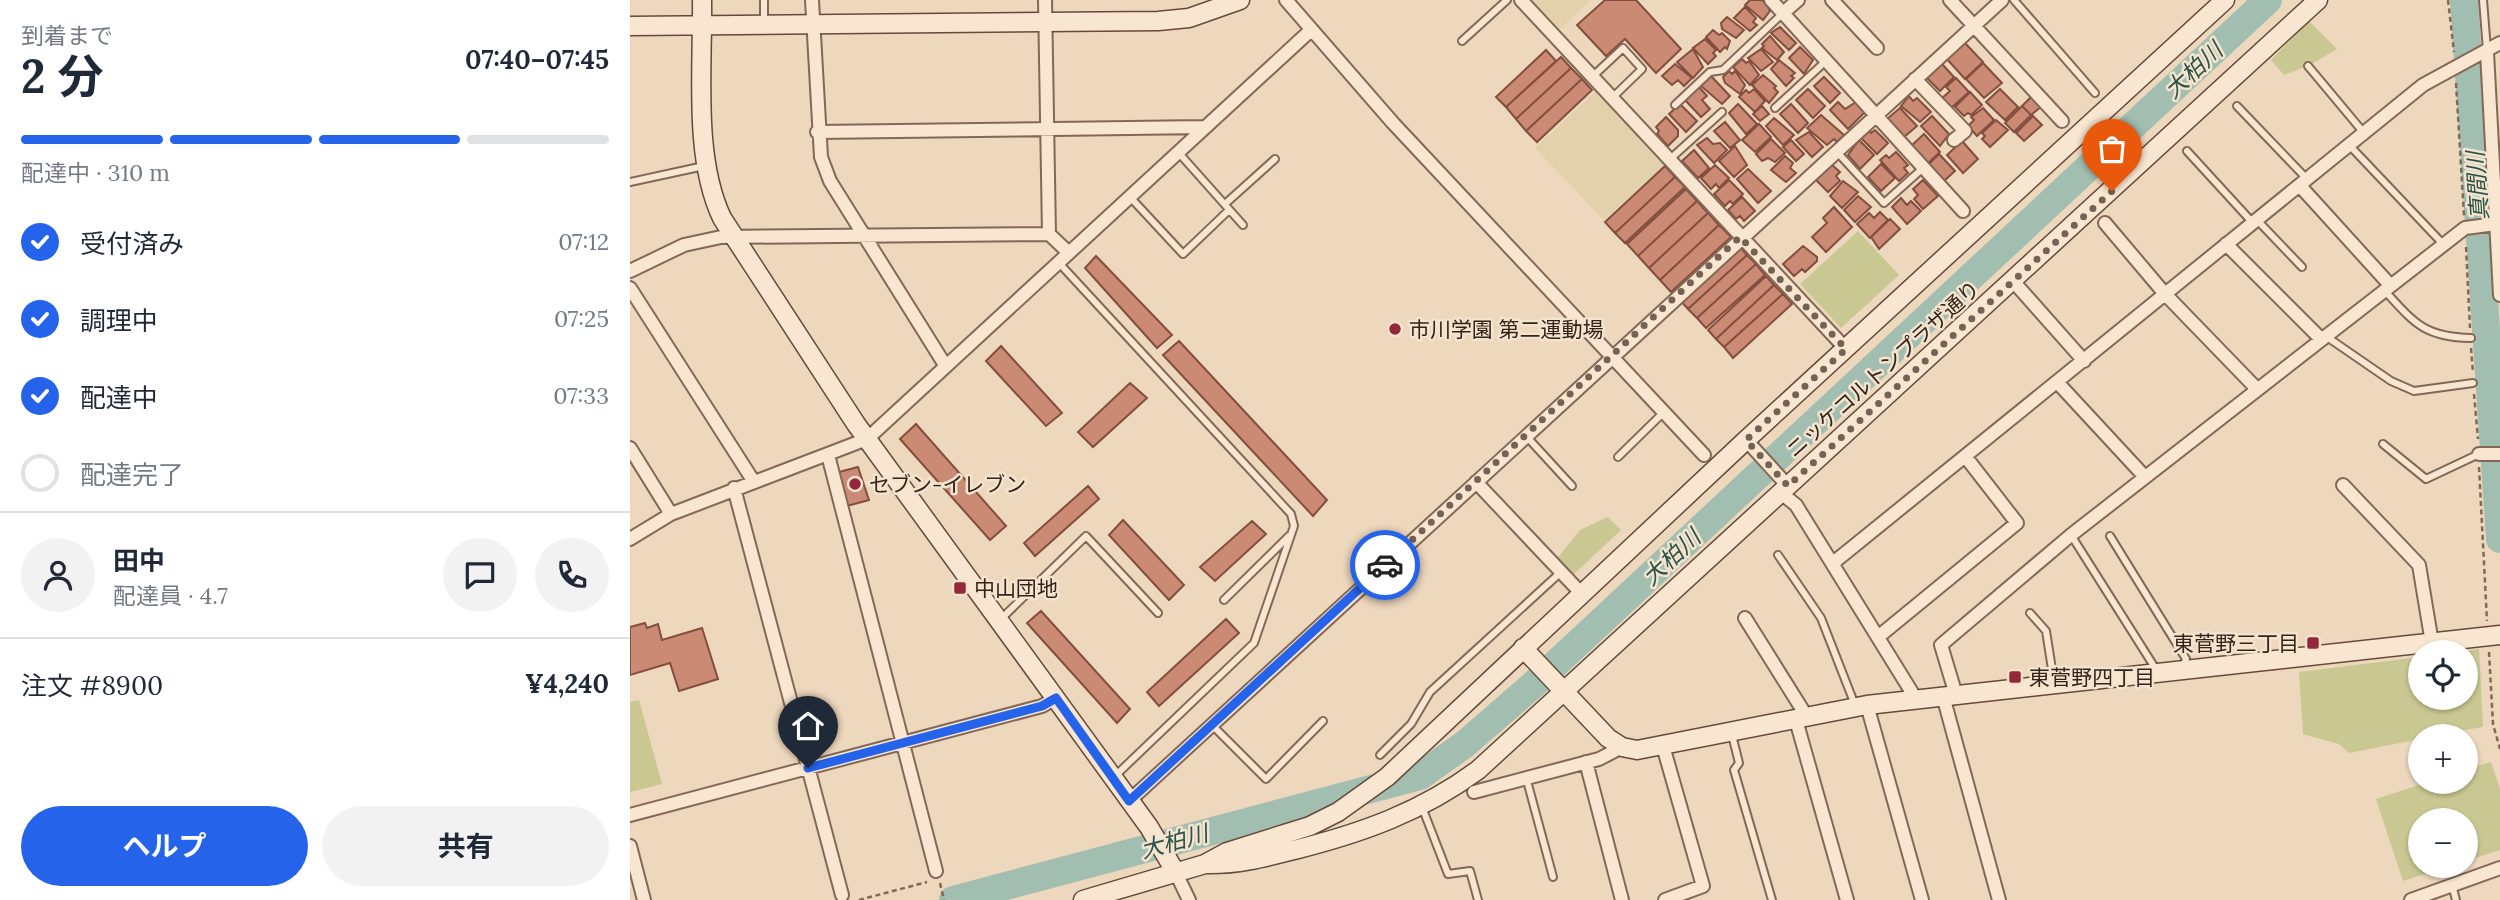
<!DOCTYPE html>
<html lang="ja">
<head>
<meta charset="utf-8">
<style>
  body { margin:0; font-family:Lora,"Noto Sans JP",serif; background:#f2f2f3; color:#1f2937; height:100vh; display:flex; flex-direction:column; font-size:26px; white-space:nowrap }
  * { box-sizing:border-box; margin:0 }
  p { font-size:23px; color:#747a83 }
  .icon { flex:none; width:38px; height:38px; fill:none; stroke:currentColor; stroke-width:2; stroke-linecap:round; stroke-linejoin:round }
  .map { position:relative; flex:1; overflow:hidden }
  .details { display:flex; flex-direction:column; background:#fff; width:630px }
  .details>* { flex:none }
  .controls { position:absolute; left:1778px; top:640px; display:grid; gap:14px }
  .controls a { display:grid; place-items:center; width:70px; height:70px; border-radius:50%; background:#fff; box-shadow:0 2px 5px #0004; font-size:35px }
  .pin { position:absolute; display:grid; place-items:center; width:60px; height:60px; color:#fff; margin:-72px -30px; border-radius:50% 50% 50% 0; rotate:-45deg; box-shadow:0 0 7px #0007 }
  .pin .icon { rotate:45deg }
  .courier { position:absolute; display:grid; place-items:center; width:70px; height:70px; margin:-35px; border:5px solid #2563eb; border-radius:50%; background:#fff; color:#222; box-shadow:0 2px 9px #0007 }
  .summary em { font-style:normal; font-weight:700 }
  .summary div { display:flex; flex-direction:column-reverse }
  .summary { display:flex; align-items:center; justify-content:space-between; height:119px; padding:0 21px }
  h1 { font-size:46px; font-weight:700; line-height:52px }
  .bar { display:grid; grid-template-columns:repeat(4,1fr); gap:10px 7px; align-content:center; height:84px; padding:0 21px }
  .bar i { height:9px; border-radius:5px; background:#e0e1e3 }
  .bar .current { background:#2563eb }
  .bar p { grid-column:span 4 }
  .line { display:flex; align-items:center; gap:18px; padding:0 21px; border-top:2px solid #e0e1e3 }
  .line div { flex:1 }
  .round { display:grid; place-items:center; flex:none; width:74px; height:74px; border-radius:37px; background:#f2f2f3 }
  ol { padding:0 21px; list-style:none }
  li { display:flex; align-items:center; gap:21px; height:77px }
  li p { margin-inline-start:auto }
  li .icon { padding:7px; border-radius:50%; background:#2563eb; color:#fff; stroke-width:4 }
  li:last-child { color:#747a83 }
  li i { width:38px; height:38px; border:4px solid #e0e1e3; border-radius:50% }
  .primary-button { display:flex; gap:14px; margin-top:auto; padding:14px 21px }
  .primary-button a { flex:1; height:80px; border-radius:42px; background:#2563eb; color:#fff; font-size:28px; font-weight:700; line-height:80px; text-align:center }
  .primary-button a+a { background:#f2f2f3; color:#1f2937 }
  main { display:flex; flex:1; min-height:0 }
  .map>svg:first-child { display:block }
  .farmland { fill:#e2d1ab }
  .green { fill:#cac892 }
  .lines { fill:none; stroke-linecap:round; stroke-linejoin:round }
  .river { stroke:#a1beb1; stroke-width:28 }
  .building { fill:#cb8a73; stroke:#834e3d; stroke-width:2 }
  .lane-casing { stroke:#846857; stroke-width:10 }
  .street-casing { stroke:#846857; stroke-width:16 }
  .secondary-casing { stroke:#66493a; stroke-width:21 }
  .path { stroke:#846857; stroke-width:2.5; stroke-dasharray:5 3.5; stroke-linecap:butt }
  .lane { stroke:#f8e6d0; stroke-width:6 }
  .street { stroke:#f8e6d0; stroke-width:12 }
  .secondary { stroke:#f8e6d0; stroke-width:18 }
  .done { stroke:#756254; stroke-width:7; stroke-dasharray:0 12.6 }
  .route { stroke:#2563eb; stroke-width:9 }
  .poi-dot { fill:#922839; stroke:#f4e3cd; stroke-width:2.5 }
  .labels { text-anchor:middle; dominant-baseline:central; stroke-width:5; stroke-linejoin:round; paint-order:stroke }
  .poi-label { font-size:21px; fill:#34231b; stroke:#f4e3cd; text-anchor:start }
  .street-label { font-size:21px; fill:#34231b; stroke:#f4e3cd }
  .water-label { font-size:23px; font-style:italic; fill:#2a534a; stroke:#f4e3cd }
</style>
</head>
<body>
<main>
<section class="details">
<div class="summary"><div><h1>2 分</h1><p>到着まで</p></div><em>07:40–07:45</em></div>
<div class="bar"><i class="current"></i><i class="current"></i><i class="current"></i><i></i><p>配達中 · 310 m</p></div>
<ol>
<li><svg class="icon" aria-label="check" viewBox="0 0 24 24"><path d="M5 12l5 5 9-10"/></svg>受付済み<p>07:12</p></li>
<li><svg class="icon" aria-label="check" viewBox="0 0 24 24"><path d="M5 12l5 5 9-10"/></svg>調理中<p>07:25</p></li>
<li><svg class="icon" aria-label="check" viewBox="0 0 24 24"><path d="M5 12l5 5 9-10"/></svg>配達中<p>07:33</p></li>
<li><i></i>配達完了</li>
</ol>
<div class="line" style="height:126px"><a class="round"><svg class="icon" aria-label="person" viewBox="0 0 24 24"><circle cx="12" cy="8" r="4"/><path d="M4 21q1-7 8-7t8 7"/></svg></a><div><b>田中</b><p>配達員 · 4.7</p></div><a class="round"><svg class="icon" aria-label="chat" viewBox="0 0 24 24"><path d="M4 5h16v11H9l-5 4z"/></svg></a><a class="round"><svg class="icon" aria-label="phone" viewBox="0 0 24 24"><path d="M5 4h4l2 5-3 2q2 4 5 5l2-3 5 2v4C11 20 4 13 5 4z"/></svg></a></div>
<div class="line" style="height:91px"><div>注文 #8900</div><b>¥4,240</b></div>
<div class="primary-button"><a>ヘルプ</a><a>共有</a></div>
</section>
<div class="map">
<svg width="1870" height="900" viewBox="0 0 1870 900">
  <rect width="100%" height="100%" fill="#edd7bd"/>
  <path class="farmland" d="M 901,0 L 961,0 L 929,30 Z
    M 965,92 L 1035,164 L 974,220 L 905,148 Z"/>
  <path class="green" d="M 1679,21 L 1707,49 L 1678,66 L 1654,75 L 1641,60 Z
    M 1228,231 L 1269,275 L 1211,328 L 1170,284 Z
    M 978,517 L 991,530 L 942,576 L 926,560 L 950,530 Z
    M 1849,649 L 1853,727 L 1790,737 L 1790,739 L 1719,753 L 1709,744 L 1673,734 L 1669,672 L 1790,657 L 1790,698 L 1836,698 L 1836,653 L 1823,653 Z
    M 9,700 L 32,784 L 0,792 L 0,702 Z
    M 1861,762 L 1870,789 L 1870,850 L 1836,861 L 1836,821 L 1790,821 L 1790,866 L 1819,866 L 1773,881 L 1746,799 L 1798,782 L 1836,782 L 1836,770 Z"/>
  <g class="lines">
    <path class="river" d="M 1834,0 L 1870,539
      M 323,900 L 790,776 L 835,744 L 904,684 L 1638,0"/>
  </g>
  <path class="building" d="M 975,0 L 1006,0 L 1051,49 L 1026,73 L 995,39 L 976,56 L 947,25 Z
    M 1120,0 L 1132,0 L 1137,5 L 1140,11 L 1133,20 L 1115,5 Z
    M 1115,7 L 1126,18 L 1123,22 L 1127,25 L 1120,31 L 1104,18 Z
    M 1097,17 L 1114,30 L 1106,38 L 1092,29 L 1091,23 Z
    M 1150,27 L 1166,43 L 1159,50 L 1141,33 Z
    M 1083,30 L 1089,35 L 1092,33 L 1100,41 L 1097,49 L 1095,47 L 1090,52 L 1076,37 Z
    M 1140,36 L 1154,52 L 1147,60 L 1132,48 L 1134,46 L 1132,44 Z
    M 1075,39 L 1086,50 L 1083,53 L 1086,56 L 1078,64 L 1063,48 Z
    M 1334,42 L 1353,62 L 1335,79 L 1316,58 Z
    M 1170,47 L 1183,60 L 1174,74 L 1159,58 Z
    M 1063,49 L 1073,67 L 1063,78 L 1047,62 Z
    M 1131,49 L 1143,62 L 1131,71 L 1118,58 Z
    M 916,50 L 926,61 L 876,107 L 866,97 Z
    M 931,57 L 941,68 L 886,119 L 876,107 Z
    M 1112,59 L 1116,63 L 1119,61 L 1129,75 L 1120,85 L 1103,67 Z
    M 1149,60 L 1165,73 L 1161,76 L 1164,78 L 1156,86 L 1141,69 Z
    M 1353,63 L 1372,83 L 1354,98 L 1336,79 Z
    M 1045,64 L 1062,78 L 1054,86 L 1048,80 L 1042,85 L 1032,76 Z
    M 1312,64 L 1324,77 L 1310,91 L 1297,78 Z
    M 941,68 L 952,79 L 896,131 L 886,119 Z
    M 1099,71 L 1102,74 L 1105,71 L 1115,85 L 1110,94 L 1095,83 L 1093,77 Z
    M 1133,75 L 1146,86 L 1144,88 L 1148,92 L 1139,103 L 1122,85 Z
    M 1081,76 L 1100,96 L 1092,104 L 1071,86 Z
    M 1194,77 L 1210,93 L 1200,103 L 1184,86 Z
    M 1326,78 L 1339,92 L 1321,108 L 1312,98 L 1320,91 L 1316,87 Z
    M 952,79 L 962,90 L 907,142 L 896,131 Z
    M 1069,87 L 1077,96 L 1072,100 L 1080,109 L 1071,117 L 1055,100 Z
    M 1124,89 L 1135,101 L 1125,112 L 1109,97 L 1116,90 L 1119,93 Z
    M 1178,89 L 1195,106 L 1183,118 L 1166,100 Z
    M 1370,89 L 1388,107 L 1375,120 L 1356,102 Z
    M 1340,92 L 1352,105 L 1341,115 L 1338,113 L 1334,116 L 1325,107 Z
    M 1279,96 L 1283,101 L 1287,98 L 1301,112 L 1290,122 L 1271,106 Z
    M 1402,96 L 1412,106 L 1401,115 L 1392,106 Z
    M 1208,102 L 1215,109 L 1226,102 L 1235,112 L 1218,129 L 1200,110 Z
    M 1050,104 L 1067,121 L 1056,132 L 1039,114 Z
    M 1108,104 L 1127,124 L 1116,134 L 1099,113 Z
    M 1161,104 L 1178,123 L 1168,133 L 1150,114 Z
    M 1132,106 L 1139,114 L 1130,121 L 1123,114 Z
    M 1392,106 L 1401,115 L 1384,132 L 1375,123 Z
    M 1270,108 L 1287,126 L 1274,137 L 1257,119 Z
    M 1353,108 L 1364,120 L 1347,136 L 1338,126 L 1344,120 L 1341,117 Z
    M 1191,115 L 1214,135 L 1207,142 L 1204,139 L 1197,145 L 1177,128 Z
    M 1302,116 L 1319,134 L 1310,146 L 1291,126 Z
    M 1403,116 L 1412,125 L 1394,141 L 1386,133 Z
    M 1036,117 L 1048,130 L 1048,136 L 1038,146 L 1027,134 L 1029,131 L 1026,127 Z
    M 1144,118 L 1164,135 L 1153,145 L 1136,126 Z
    M 1366,120 L 1378,130 L 1360,147 L 1352,139 L 1355,136 L 1352,133 Z
    M 1095,122 L 1110,140 L 1100,148 L 1084,131 Z
    M 1129,124 L 1141,137 L 1125,152 L 1112,140 Z
    M 1238,130 L 1241,133 L 1245,130 L 1258,143 L 1247,154 L 1230,137 Z
    M 1179,132 L 1193,147 L 1182,157 L 1166,140 Z
    M 1294,134 L 1310,152 L 1297,164 L 1281,146 Z
    M 1077,138 L 1083,144 L 1090,143 L 1097,150 L 1084,163 L 1067,145 Z
    M 1141,139 L 1155,153 L 1145,162 L 1138,158 L 1132,161 L 1126,154 Z
    M 1161,140 L 1174,154 L 1166,161 L 1153,147 Z
    M 1229,140 L 1244,155 L 1230,169 L 1218,155 Z
    M 1332,141 L 1348,159 L 1333,173 L 1317,155 Z
    M 1105,146 L 1117,165 L 1104,177 L 1089,161 Z
    M 1064,150 L 1079,168 L 1068,178 L 1052,161 Z
    M 1266,152 L 1278,165 L 1274,168 L 1278,173 L 1269,181 L 1250,160 L 1256,155 L 1259,158 Z
    M 1309,154 L 1325,171 L 1314,181 L 1299,164 Z
    M 1155,156 L 1163,163 L 1160,168 L 1166,173 L 1156,182 L 1141,170 Z
    M 1201,164 L 1210,172 L 1206,176 L 1210,181 L 1198,192 L 1185,179 Z
    M 1251,164 L 1265,178 L 1251,191 L 1238,177 Z
    M 1085,165 L 1099,178 L 1089,188 L 1086,184 L 1081,189 L 1071,178 Z
    M 1035,166 L 1045,177 L 985,233 L 975,222 Z
    M 1118,169 L 1141,191 L 1128,203 L 1107,179 Z
    M 1045,177 L 1055,187 L 995,243 L 985,233 Z
    M 1099,180 L 1113,194 L 1103,204 L 1100,201 L 1095,206 L 1084,194 Z
    M 1293,180 L 1308,196 L 1293,209 L 1284,199 L 1288,195 L 1283,189 Z
    M 1213,181 L 1228,192 L 1212,208 L 1200,196 Z
    M 1056,189 L 1067,201 L 1008,256 L 997,244 Z
    M 1228,196 L 1241,207 L 1225,222 L 1214,210 Z
    M 1112,197 L 1125,211 L 1114,221 L 1110,216 L 1106,219 L 1098,210 Z
    M 1271,198 L 1277,205 L 1281,201 L 1291,211 L 1277,224 L 1262,207 Z
    M 1067,201 L 1078,213 L 1019,268 L 1008,256 Z
    M 1204,207 L 1222,227 L 1196,252 L 1182,237 L 1197,223 L 1193,218 Z
    M 1250,212 L 1258,220 L 1240,238 L 1227,224 L 1239,213 L 1244,218 Z
    M 1078,213 L 1089,225 L 1030,280 L 1019,268 Z
    M 1260,219 L 1270,229 L 1249,249 L 1241,237 Z
    M 1089,225 L 1101,237 L 1041,292 L 1030,280 Z
    M 1109,246 L 1117,255 L 1058,309 L 1050,300 Z
    M 1173,246 L 1187,257 L 1187,261 L 1175,272 L 1172,269 L 1164,276 L 1153,264 Z
    M 1117,255 L 1126,264 L 1067,318 L 1058,309 Z
    M 466,256 L 542,335 L 527,348 L 455,268 Z
    M 1126,264 L 1135,275 L 1076,328 L 1067,318 Z
    M 1136,276 L 1144,285 L 1086,339 L 1078,330 Z
    M 1144,285 L 1153,294 L 1094,347 L 1086,339 Z
    M 1153,294 L 1162,304 L 1103,358 L 1094,347 Z
    M 549,341 L 697,500 L 683,516 L 533,355 Z
    M 371,346 L 432,413 L 416,426 L 356,361 Z
    M 500,383 L 517,398 L 463,447 L 448,432 Z
    M 286,424 L 376,526 L 360,540 L 270,439 Z
    M 228,467 L 239,500 L 217,506 L 209,472 Z
    M 458,486 L 469,499 L 405,556 L 394,543 Z
    M 493,520 L 554,585 L 539,600 L 479,535 Z
    M 622,521 L 636,534 L 585,581 L 570,567 Z
    M 411,611 L 500,709 L 487,723 L 397,623 Z
    M 596,619 L 609,633 L 529,706 L 517,692 Z
    M 15,623 L 17,628 L 28,624 L 32,640 L 72,628 L 88,679 L 49,691 L 40,663 L 0,675 L 0,627 Z"/>
  <g class="lines">
    <g class="lane-casing">
      <path id="lane" d="M 134,0 L 134,23
        M 1384,0 L 1465,93
        M 1853,0 L 1857,50
        M 832,41 L 877,0
        M 1678,66 L 1734,133
        M 962,77 L 993,48 L 1012,69 L 982,98
        M 1045,105 L 1080,72 L 1093,70 L 1153,13
        M 1607,106 L 1677,179
        M 1145,108 L 1197,60
        M 1720,146 L 1813,244
        M 1557,151 L 1623,223
        M 548,152 L 613,225
        M 1207,152 L 1254,203 L 1292,169
        M 1039,160 L 1092,112
        M 0,182 L 74,166
        M 500,197 L 553,254 L 599,210
        M 595,204 L 645,159
        M 1627,220 L 1672,267
        M 429,263 L 661,514 L 664,526 L 624,643 L 484,777
        M 1755,291 C 1785,324 1795,337 1841,338
        M 1697,337 L 1761,381 L 1784,391 L 1843,383
        M 897,437 L 942,486
        M 1753,444 L 1796,479 L 1849,454
        M 988,457 L 1034,412
        M 1441,535 L 1527,671
        M 1480,536 L 1556,659 L 1552,669
        M 1148,555 L 1191,618 L 1225,705
        M 594,600 L 659,536
        M 1400,613 L 1416,631 L 1424,682
        M 371,619 L 456,536 L 528,613
        M 582,725 L 636,779 L 693,721
        M 1102,735 L 1109,763 L 1104,770 L 1142,900
        M 750,755 L 781,724 L 800,692 L 931,572
        M 896,777 L 923,877
        M 792,807 L 818,874 L 840,871 L 848,900
        M 1822,885 L 1826,900"/>
    </g>
    <g class="street-casing">
      <path id="street" d="M 182,0 L 191,157 L 200,181 L 315,365
        M 415,0 L 419,234
        M 656,0 L 763,123 L 1074,455
        M 891,0 L 1216,349
        M 1141,0 L 1333,211
        M 1202,0 L 1247,48
        M 1320,0 L 1432,121
        M 1153,13 L 1168,0
        M 1857,52 L 1870,295
        M 1285,79 L 1335,131 L 1324,140
        M 187,132 L 574,127
        M 1671,187 L 1760,285
        M 1475,223 L 1535,294 L 1627,389
        M 1596,244 L 1691,339
        M 0,271 L 54,245 L 91,237 L 419,234 L 438,252
        M 1383,281 L 1454,361
        M 0,288 L 124,482
        M 1427,382 L 1515,477
        M 1116,440 L 1158,486
        M 0,448 L 41,514
        M 1849,454 L 1870,454
        M 198,455 L 306,871
        M 846,482 L 951,593
        M 1713,485 L 1789,565 L 1802,643
        M 104,488 L 212,895
        M 1151,493 L 1166,505 L 1286,699
        M 0,539 L 41,514 L 237,439 L 681,30
        M 1203,563 L 1793,85 L 1870,43
        M 1115,618 L 1177,717
        M 1248,637 L 1387,523 L 1335,456
        M 1326,695 L 1311,645 L 1441,535 L 1835,228 L 1866,224
        M 1313,696 L 1369,900
        M 1237,705 L 1292,900
        M 1166,720 L 1217,900
        M 1033,746 L 1073,886 L 1035,900
        M 956,762 L 992,900
        M 844,792 L 969,759 L 992,747
        M 499,801 L 1372,0
        M 0,815 L 412,706 L 426,698
        M 0,846 L 14,900
        M 546,873 L 559,900
        M 1781,900 L 1870,868"/>
    </g>
    <g class="secondary-casing">
      <path id="secondary" d="M 72,0 C 73,69 63,157 92,218 L 226,424 L 519,827 L 546,873
        M 0,26 L 528,21 L 559,18 L 610,0
        M 893,648 L 978,738 L 992,747 L 1007,750 L 1237,705 L 1870,635
        M 575,864 C 606,865 633,858 664,850 C 732,833 791,812 848,770 L 1688,0
        M 453,900 L 575,864 L 597,852 L 680,826 L 708,812 L 757,777 L 1116,440 L 1595,0"/>
    </g>
    <path class="path" d="M 1818,0 L 1824,52
      M 1826,83 L 1834,216
      M 1836,247 L 1840,328
      M 1841,348 L 1843,373
      M 1844,394 L 1848,439
      M 1849,467 L 1857,621
      M 1859,652 L 1863,724 L 1870,749
      M 310,883 L 314,900
      M 229,900 L 297,882"/>
    <use href="#lane" class="lane"/>
    <use href="#street" class="street"/>
    <use href="#secondary" class="secondary"/>
  </g>
  <g class="lines">
    <path class="done" d="M 755,565 L 1110,237 L 1216,349 L 1116,440 L 1158,486 L 1482,191"/>
    <path class="route" d="M 178,768 L 412,706 L 426,698 L 499,801 L 755,565"/>
  </g>
  <g class="poi-dot">
    <circle cx="765" cy="329" r="7"/>
    <circle cx="225" cy="484" r="7"/>
    <rect x="323" y="581" width="14" height="14" rx="3.5"/>
    <rect x="1676" y="636" width="14" height="14" rx="3.5"/>
    <rect x="1378" y="670" width="14" height="14" rx="3.5"/>
  </g>
  <g class="labels">
    <g class="poi-label">
      <text x="779" y="329">市川学園 第二運動場</text>
      <text x="239" y="484">セブン-イレブン</text>
      <text x="344" y="588">中山団地</text>
      <text x="1669" y="643" text-anchor="end">東菅野三丁目</text>
      <text x="1399" y="677">東菅野四丁目</text>
    </g>
    <g class="street-label">
      <text transform="translate(1253 369) rotate(-42)">ニッケコルトンプラザ通り</text>
    </g>
    <g class="water-label">
      <text transform="translate(1563 70) rotate(-43)">大柏川</text>
      <text transform="translate(1847 186) rotate(-94)">真間川</text>
      <text transform="translate(1041 557) rotate(-43)">大柏川</text>
      <text transform="translate(544 841) rotate(-15)">大柏川</text>
    </g>
  </g>
</svg>
<div class="controls">
<a><svg class="icon" aria-label="locate" viewBox="0 0 24 24"><circle cx="12" cy="12" r="6"/><path d="M12 2v4M12 18v4M2 12h4M18 12h4"/></svg></a>
<a>+</a>
<a>−</a>
</div>
<div class="pin" style="left:1482px;top:191px;background:#ea580c"><svg class="icon" aria-label="bag" viewBox="0 0 24 24"><path d="M5 8h14l-1 12H6zM9 8a3 3 0 0 1 6 0"/></svg></div>
<div class="pin" style="left:178px;top:768px;background:#1f2937"><svg class="icon" aria-label="home" viewBox="0 0 24 24"><path d="M3 11l9-7 9 7M6 9v11h12V9"/></svg></div>
<div class="courier" style="left:755px;top:565px"><svg class="icon" aria-label="car" viewBox="0 0 24 24"><path d="M5 17H2v-5l4-1 3-4h7l3 4 3 1v5h-3M9 17h6M6 11h13"/><circle cx="7" cy="17" r="2"/><circle cx="17" cy="17" r="2"/></svg></div>
</div>
</main>
</body>
</html>
